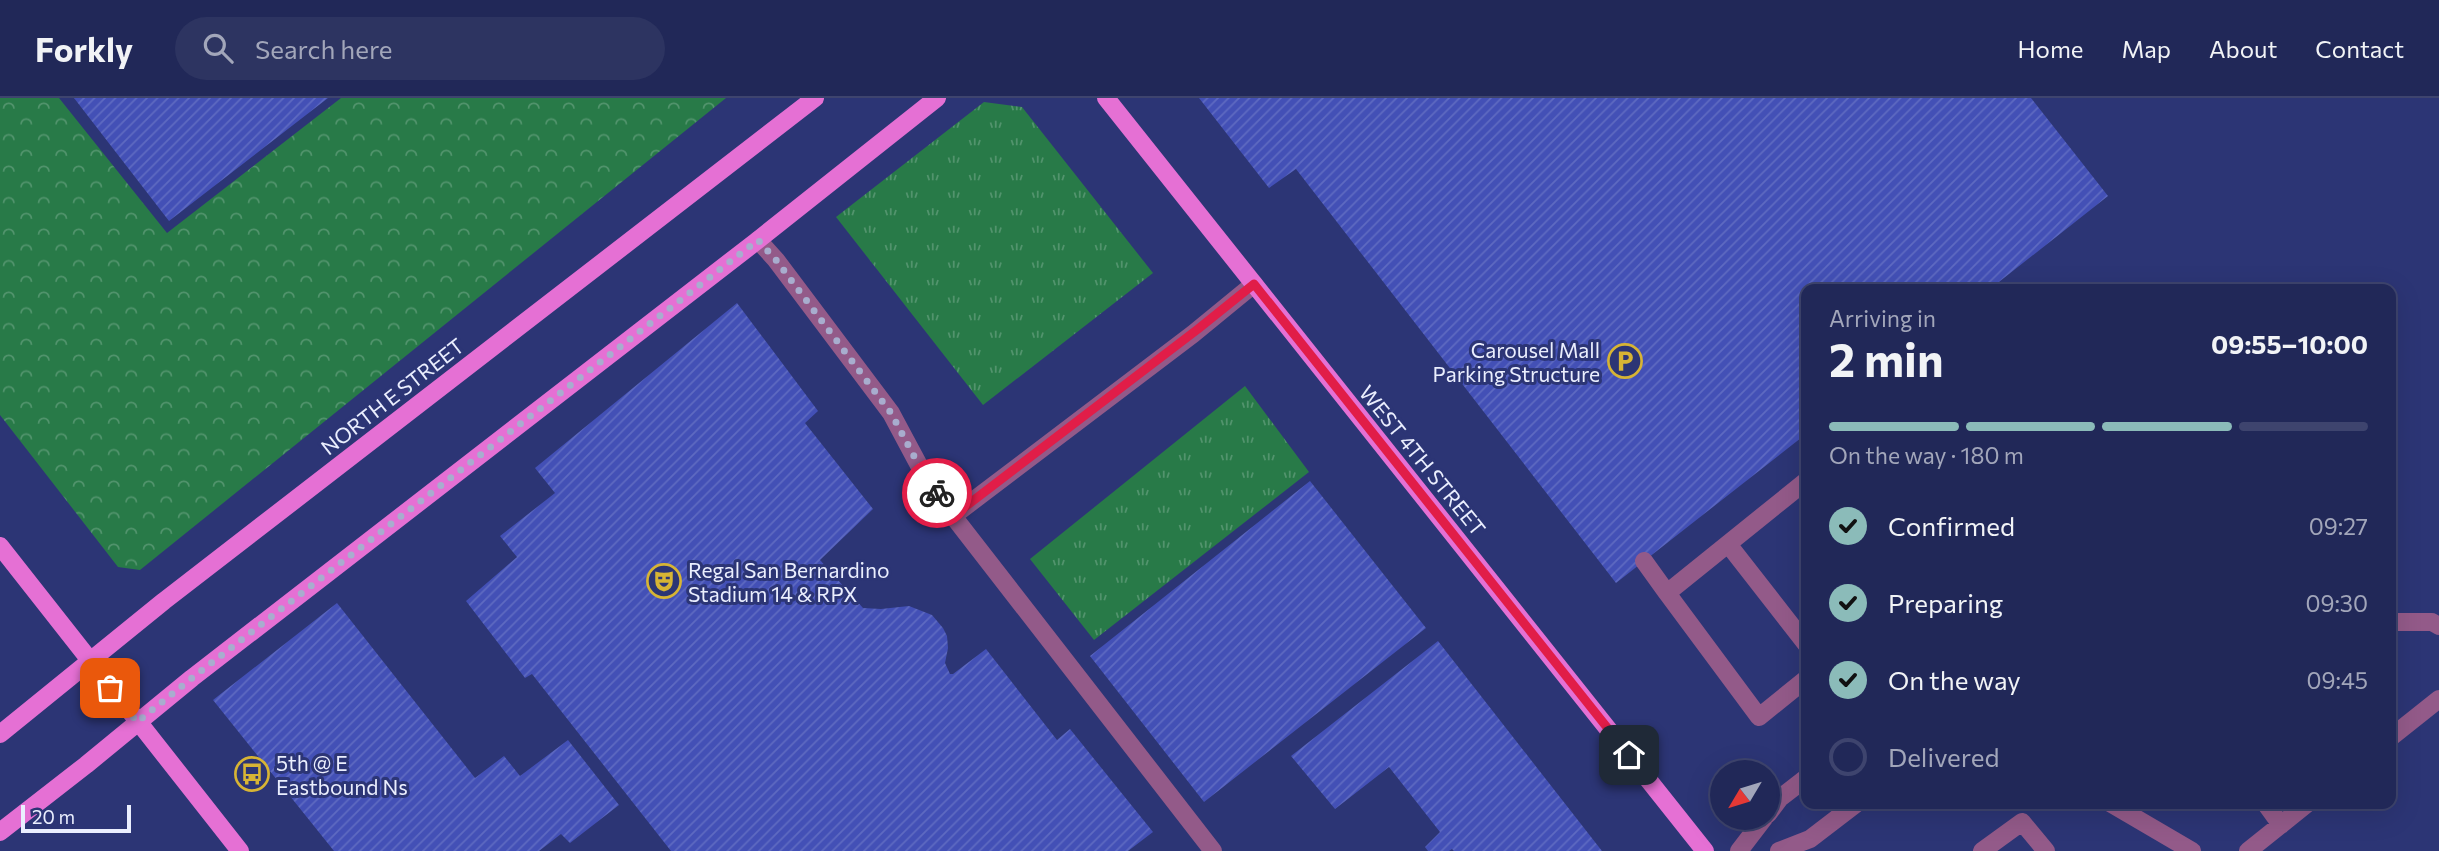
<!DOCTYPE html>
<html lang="en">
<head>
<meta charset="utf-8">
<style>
  body { margin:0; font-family:Commissioner,sans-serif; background:#2d3461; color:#f1f3f6; height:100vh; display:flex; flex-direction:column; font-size:26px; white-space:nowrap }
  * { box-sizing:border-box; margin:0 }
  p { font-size:23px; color:#a2a6ba }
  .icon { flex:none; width:38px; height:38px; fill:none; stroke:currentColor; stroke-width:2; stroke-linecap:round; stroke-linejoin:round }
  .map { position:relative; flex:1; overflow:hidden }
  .sheet { position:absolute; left:1801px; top:186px; width:595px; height:525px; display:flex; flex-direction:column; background:#212858; border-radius:14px; box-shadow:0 7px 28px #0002,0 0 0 2px #3e446e }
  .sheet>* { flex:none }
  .needle { width:46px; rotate:232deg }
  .tools { position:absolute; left:1710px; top:662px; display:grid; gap:14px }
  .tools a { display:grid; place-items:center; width:70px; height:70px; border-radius:50%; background:#212858; box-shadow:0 7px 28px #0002,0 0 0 2px #3e446e; font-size:35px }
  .scale { position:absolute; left:21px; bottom:18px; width:110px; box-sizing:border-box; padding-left:7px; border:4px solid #eaeefe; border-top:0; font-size:19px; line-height:24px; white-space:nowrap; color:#eaeefe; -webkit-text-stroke:5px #2c3575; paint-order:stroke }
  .pin { position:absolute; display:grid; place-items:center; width:60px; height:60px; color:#fff; margin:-30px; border-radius:14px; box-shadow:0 4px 10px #0006 }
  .courier { position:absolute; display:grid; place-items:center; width:70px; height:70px; margin:-35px; border:5px solid #e11d48; border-radius:50%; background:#fff; color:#222; box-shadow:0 2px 9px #0007 }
  .head em { font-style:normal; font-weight:700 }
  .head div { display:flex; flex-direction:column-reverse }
  .head { display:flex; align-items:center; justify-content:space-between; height:119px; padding:0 28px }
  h1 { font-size:46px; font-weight:700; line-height:52px }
  .bar { display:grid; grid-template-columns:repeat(4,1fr); gap:10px 7px; align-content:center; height:84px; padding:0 28px }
  .bar i { height:9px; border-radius:5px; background:#3e446e }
  .bar .selected { background:#8bbbb9 }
  .bar p { grid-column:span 4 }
  ol { padding:0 28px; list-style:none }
  li { display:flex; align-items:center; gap:21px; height:77px }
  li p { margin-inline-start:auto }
  li .icon { padding:7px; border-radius:50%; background:#8bbbb9; color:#111; stroke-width:4 }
  li:last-child { color:#a2a6ba }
  li i { width:38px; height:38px; border:4px solid #3e446e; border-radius:50% }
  header { display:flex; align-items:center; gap:42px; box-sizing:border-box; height:98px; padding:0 35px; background:#212858; border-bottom:2px solid #3e446e }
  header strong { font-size:33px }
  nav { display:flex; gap:38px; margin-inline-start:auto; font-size:24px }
  .search { width:490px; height:63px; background:#2d3461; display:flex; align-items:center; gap:18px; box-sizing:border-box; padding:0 24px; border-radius:38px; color:#a2a6ba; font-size:26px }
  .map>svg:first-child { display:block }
  .grass { fill:url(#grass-tufts) }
  .forest { fill:url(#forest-crowns) }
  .building { fill:url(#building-hatch) }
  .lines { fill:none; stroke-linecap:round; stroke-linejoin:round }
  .minor { stroke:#935a89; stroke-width:18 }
  .major { stroke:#e570d4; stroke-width:18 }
  .done { stroke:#a8adce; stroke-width:7; stroke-dasharray:0 12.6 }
  .route { stroke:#e11d48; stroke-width:9 }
  .labels { text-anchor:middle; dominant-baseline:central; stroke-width:6; stroke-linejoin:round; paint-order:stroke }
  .poi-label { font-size:21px; fill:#eaeefe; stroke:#2c3575; text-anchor:start }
  .street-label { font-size:21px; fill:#eaeefe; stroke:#2c3575 }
</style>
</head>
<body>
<header>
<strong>Forkly</strong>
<div class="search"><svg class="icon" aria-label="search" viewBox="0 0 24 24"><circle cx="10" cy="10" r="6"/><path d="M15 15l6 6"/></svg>Search here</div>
<nav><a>Home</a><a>Map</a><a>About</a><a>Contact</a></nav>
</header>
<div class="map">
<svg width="2439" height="753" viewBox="0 0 2439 753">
  <defs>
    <pattern id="grass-tufts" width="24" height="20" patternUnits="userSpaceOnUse" patternTransform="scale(1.75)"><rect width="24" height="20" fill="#287a48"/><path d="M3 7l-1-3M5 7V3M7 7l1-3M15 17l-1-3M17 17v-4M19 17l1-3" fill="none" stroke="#52946d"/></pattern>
    <pattern id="forest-crowns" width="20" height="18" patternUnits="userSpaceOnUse" patternTransform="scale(1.75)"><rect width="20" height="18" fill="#287a48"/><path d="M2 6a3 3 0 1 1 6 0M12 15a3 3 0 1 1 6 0" fill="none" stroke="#52946d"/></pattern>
    <pattern id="building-hatch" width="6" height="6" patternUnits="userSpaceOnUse" patternTransform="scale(1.75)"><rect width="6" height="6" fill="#4350b6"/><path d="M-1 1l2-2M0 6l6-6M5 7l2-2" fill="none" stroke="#5e6ac1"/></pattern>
  </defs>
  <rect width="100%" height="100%" fill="#2c3575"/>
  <path class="grass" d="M 984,4 L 1022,9 L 1153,175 L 983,307 L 836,119 Z
    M 1245,288 L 1309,374 L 1094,542 L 1030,461 Z"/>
  <path class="forest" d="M 0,0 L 59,0 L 167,135 L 341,0 L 726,0 L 140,472 L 118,469 L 0,317 Z"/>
  <path class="building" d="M 74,0 L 328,0 L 169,123 Z
    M 1199,0 L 2031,0 L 2108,98 L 1990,191 L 1806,191 L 1806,336 L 1616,485 L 1296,71 L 1269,90 Z
    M 737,205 L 818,313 L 805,325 L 873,411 L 820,462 L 863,510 L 881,511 L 909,508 L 932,517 L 943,530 L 947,538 L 948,550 L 945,565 L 950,576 L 953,576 L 986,551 L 1057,642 L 1070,631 L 1153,734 L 1128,753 L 671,753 L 532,576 L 525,580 L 466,503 L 517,459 L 500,438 L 555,395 L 535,370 Z
    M 1310,383 L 1426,530 L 1204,704 L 1090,558 Z
    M 337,505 L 475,680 L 504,658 L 520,678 L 568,642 L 619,707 L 570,745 L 561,736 L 539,753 L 334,753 L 213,602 Z
    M 1438,543 L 1602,753 L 1454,753 L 1452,751 L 1449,753 L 1428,753 L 1425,749 L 1440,734 L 1389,669 L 1335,711 L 1291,658 Z"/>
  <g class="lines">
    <path class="minor" d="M 758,142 L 776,162 L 891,315 L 922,373 L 953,418 L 1213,753
      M 1806,383 L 1667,495 L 1759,619 L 1806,581
      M 953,418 L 1193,236 L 1254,186
      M 1728,446 L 1806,546
      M 1644,463 L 1667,495
      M 2390,524 L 2432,524 L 2439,528
      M 2390,640 L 2439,601
      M 2110,705 L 2192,753
      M 2265,705 L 2281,727
      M 1768,716 L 1780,700 L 1806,680
      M 1739,753 L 1765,719
      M 1779,753 L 1810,741 L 1857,705
      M 1982,753 L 2022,724 L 2046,753
      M 2248,753 L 2308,705"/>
    <path class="major" d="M 1106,0 L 1705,753
      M 0,448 L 240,753
      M 0,636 L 164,503 L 815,0
      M 0,734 L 86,667 L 192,580 L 758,142 L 937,0"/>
  </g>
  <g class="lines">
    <path class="done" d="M 110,590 L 137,624 L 192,580 L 758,142 L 776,162 L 891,315 L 922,373 L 937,395"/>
    <path class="route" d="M 937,395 L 953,418 L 1198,231 L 1254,186 L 1629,657"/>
  </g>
  <defs>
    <g id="parking-ring" transform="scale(1.75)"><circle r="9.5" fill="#2c3575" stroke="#d7b434" stroke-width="1.5"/><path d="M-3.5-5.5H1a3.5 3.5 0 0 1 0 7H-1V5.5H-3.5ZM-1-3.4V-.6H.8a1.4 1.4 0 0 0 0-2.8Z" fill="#d7b434"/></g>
    <g id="theatre-ring" transform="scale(1.75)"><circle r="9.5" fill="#2c3575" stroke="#d7b434" stroke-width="1.5"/><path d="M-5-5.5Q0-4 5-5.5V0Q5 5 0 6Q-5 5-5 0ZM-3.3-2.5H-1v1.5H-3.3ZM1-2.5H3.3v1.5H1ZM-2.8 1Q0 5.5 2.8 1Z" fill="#d7b434"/></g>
    <g id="bus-ring" transform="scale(1.75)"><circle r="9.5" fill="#2c3575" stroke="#d7b434" stroke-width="1.5"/><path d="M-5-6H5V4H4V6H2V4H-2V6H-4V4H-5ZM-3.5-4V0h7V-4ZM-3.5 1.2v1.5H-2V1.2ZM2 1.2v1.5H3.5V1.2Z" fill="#d7b434"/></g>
  </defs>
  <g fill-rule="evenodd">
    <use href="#parking-ring" x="1625" y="263"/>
    <use href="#theatre-ring" x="664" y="483"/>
    <use href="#bus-ring" x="252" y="676"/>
  </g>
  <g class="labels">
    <g class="poi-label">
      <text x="1600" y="251" text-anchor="end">Carousel Mall<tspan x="1600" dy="24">Parking Structure</tspan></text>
      <text x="688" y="471">Regal San Bernardino<tspan x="688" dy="24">Stadium 14 &amp; RPX</tspan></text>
      <text x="276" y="664">5th @ E<tspan x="276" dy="24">Eastbound Ns</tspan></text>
    </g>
    <g class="street-label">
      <text transform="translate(392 298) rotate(-38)">NORTH E STREET</text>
      <text transform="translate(1423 362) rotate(51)">WEST 4TH STREET</text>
    </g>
  </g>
</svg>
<div class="tools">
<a><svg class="needle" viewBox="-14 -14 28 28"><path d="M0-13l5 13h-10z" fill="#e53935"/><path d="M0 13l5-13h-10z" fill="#a2a6ba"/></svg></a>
</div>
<div class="scale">20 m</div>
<div class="pin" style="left:110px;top:590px;background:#ea580c"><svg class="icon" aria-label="bag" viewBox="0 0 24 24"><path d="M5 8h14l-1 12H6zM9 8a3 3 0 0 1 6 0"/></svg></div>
<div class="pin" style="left:1629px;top:657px;background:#1f2937"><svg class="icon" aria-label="home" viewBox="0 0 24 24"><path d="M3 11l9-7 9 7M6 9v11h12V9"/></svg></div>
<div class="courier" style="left:937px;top:395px"><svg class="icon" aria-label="bike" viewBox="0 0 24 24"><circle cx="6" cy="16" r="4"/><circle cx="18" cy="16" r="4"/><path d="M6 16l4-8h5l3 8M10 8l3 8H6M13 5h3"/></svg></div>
<section class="sheet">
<div class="head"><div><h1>2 min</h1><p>Arriving in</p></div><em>09:55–10:00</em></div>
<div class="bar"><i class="selected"></i><i class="selected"></i><i class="selected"></i><i></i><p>On the way · 180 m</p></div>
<ol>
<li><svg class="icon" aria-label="check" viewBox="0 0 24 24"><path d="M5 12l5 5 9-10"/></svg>Confirmed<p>09:27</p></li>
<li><svg class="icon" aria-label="check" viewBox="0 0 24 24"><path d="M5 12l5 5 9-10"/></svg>Preparing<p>09:30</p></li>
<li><svg class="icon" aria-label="check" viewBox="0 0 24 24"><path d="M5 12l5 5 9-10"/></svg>On the way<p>09:45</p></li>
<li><i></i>Delivered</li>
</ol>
</section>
</div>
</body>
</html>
